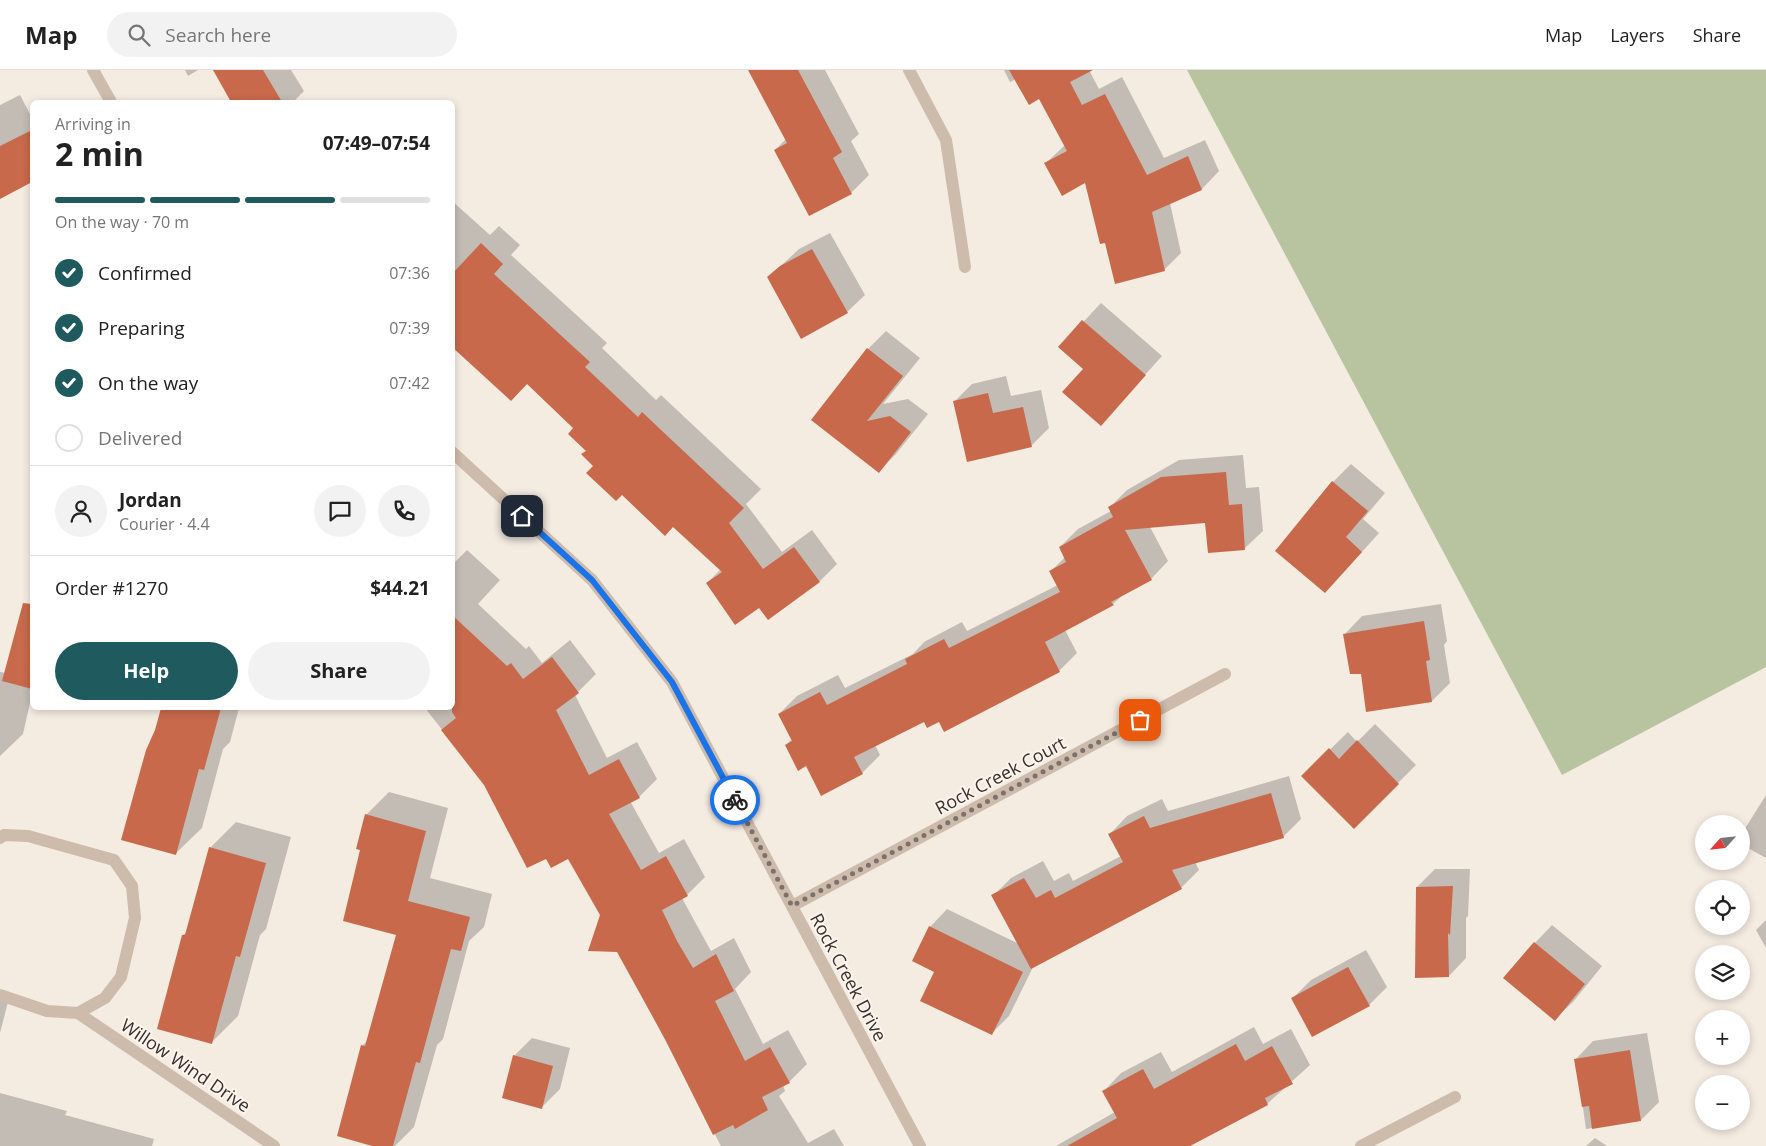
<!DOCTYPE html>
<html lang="en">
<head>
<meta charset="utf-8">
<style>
  body { margin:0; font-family:"Open Sans",sans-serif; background:#f2f2f2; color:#222; height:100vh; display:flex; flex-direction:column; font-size:19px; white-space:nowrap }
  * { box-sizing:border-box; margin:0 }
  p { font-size:16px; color:#767676 }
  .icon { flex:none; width:28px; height:28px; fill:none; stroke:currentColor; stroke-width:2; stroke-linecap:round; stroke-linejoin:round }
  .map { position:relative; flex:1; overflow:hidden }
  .panel { position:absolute; left:30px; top:30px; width:425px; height:610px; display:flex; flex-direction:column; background:#fff; border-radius:8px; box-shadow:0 2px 8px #0003 }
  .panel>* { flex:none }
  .needle { width:32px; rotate:243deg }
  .tools { position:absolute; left:1695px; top:745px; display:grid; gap:10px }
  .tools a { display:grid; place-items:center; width:55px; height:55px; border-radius:50%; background:#fff; box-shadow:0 2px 8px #0003; font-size:25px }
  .pin { position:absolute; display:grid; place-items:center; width:42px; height:42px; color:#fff; margin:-21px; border-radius:10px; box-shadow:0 2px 8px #0006 }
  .courier { position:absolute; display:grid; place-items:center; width:50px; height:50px; margin:-25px; border:4px solid #1a73e8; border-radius:50%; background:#fff; color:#222; box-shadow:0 1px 6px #0007 }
  .head em { font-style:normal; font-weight:700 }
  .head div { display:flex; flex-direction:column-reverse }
  .head { display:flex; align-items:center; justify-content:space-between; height:85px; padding:0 25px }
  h1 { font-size:32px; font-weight:700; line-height:38px }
  .bar { display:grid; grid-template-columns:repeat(4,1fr); gap:8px 5px; align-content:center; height:60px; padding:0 25px }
  .bar i { height:6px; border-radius:4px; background:#e0e0e0 }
  .bar .on { background:#1f5a5e }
  .bar p { grid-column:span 4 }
  .line { display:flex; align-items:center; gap:12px; padding:0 25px; border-top:1px solid #e0e0e0 }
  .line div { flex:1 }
  .round { display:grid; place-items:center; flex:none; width:52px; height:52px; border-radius:26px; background:#f2f2f2 }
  ol { padding:0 25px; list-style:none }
  li { display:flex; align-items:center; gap:15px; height:55px }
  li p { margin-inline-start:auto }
  li .icon { padding:5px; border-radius:50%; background:#1f5a5e; color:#fff; stroke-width:4 }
  li:last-child { color:#767676 }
  li i { width:28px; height:28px; border:2px solid #e0e0e0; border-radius:50% }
  .action { display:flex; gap:10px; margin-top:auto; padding:10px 25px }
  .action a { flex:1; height:58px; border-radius:30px; background:#1f5a5e; color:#fff; font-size:20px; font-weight:700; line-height:58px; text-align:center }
  .action a+a { background:#f2f2f2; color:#222 }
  header { display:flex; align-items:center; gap:30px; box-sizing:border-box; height:70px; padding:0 25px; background:#fff; border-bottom:1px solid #e0e0e0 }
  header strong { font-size:24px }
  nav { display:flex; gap:28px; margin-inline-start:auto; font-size:18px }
  .search { width:350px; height:45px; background:#f2f2f2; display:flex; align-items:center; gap:12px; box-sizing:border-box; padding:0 18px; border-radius:28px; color:#767676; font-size:19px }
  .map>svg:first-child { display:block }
  .green { fill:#b8c4a0 }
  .shadow { fill:#0003 }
  .building { fill:#c8694b }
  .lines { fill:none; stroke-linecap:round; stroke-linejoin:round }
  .minor { stroke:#cdbbac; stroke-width:12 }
  .done { stroke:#7c716b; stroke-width:5; stroke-dasharray:0 9 }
  .route { stroke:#1a73e8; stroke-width:6 }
  .labels { text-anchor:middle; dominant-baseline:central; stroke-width:4; stroke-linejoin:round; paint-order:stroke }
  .street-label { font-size:18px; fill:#3b302b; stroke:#fbf5ee }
</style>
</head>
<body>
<header>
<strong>Map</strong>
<div class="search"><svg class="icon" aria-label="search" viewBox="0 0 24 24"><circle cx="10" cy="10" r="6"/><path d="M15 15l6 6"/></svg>Search here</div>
<nav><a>Map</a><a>Layers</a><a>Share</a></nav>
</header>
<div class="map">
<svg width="1766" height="1076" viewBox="0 0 1766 1076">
  <rect width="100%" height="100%" fill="#f4ebe1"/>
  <path class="green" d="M 1187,0 L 1766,0 L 1766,597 L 1562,705 Z"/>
  <path class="shadow" d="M 185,0 L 198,0 L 188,6 Z
    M 214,0 L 291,0 L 304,21 L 293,32 L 233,32 Z
    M 749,0 L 825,0 L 859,64 L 851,71 L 869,105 L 851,123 L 775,80 L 786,69 Z
    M 1004,0 L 1089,0 L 1099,19 L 1122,7 L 1164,88 L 1205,70 L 1219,101 L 1202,119 L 1170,133 L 1181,183 L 1164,200 L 1106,171 L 1086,112 L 1046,93 L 1065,75 L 1040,27 L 1016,9 L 1010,12 Z
    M 20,25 L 32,48 L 32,111 L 0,128 L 0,35 Z
    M 452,131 L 490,165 L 499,156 L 520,175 L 511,185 L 607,273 L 602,278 L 656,330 L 661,325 L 761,419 L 746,434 L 782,482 L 812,460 L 837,494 L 820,511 L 768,548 L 759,536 L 707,513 L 721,499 L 674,455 L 595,395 L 575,358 L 452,232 Z
    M 830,163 L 865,225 L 847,242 L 769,207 L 799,179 Z
    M 1101,233 L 1162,286 L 1101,354 L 1084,299 L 1060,277 Z
    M 886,261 L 920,288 L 883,334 L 908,329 L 928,344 L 896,384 L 879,401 L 812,349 L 868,279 Z
    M 1006,306 L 1011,326 L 1041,320 L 1049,358 L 1031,376 L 954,332 L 972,314 Z
    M 1243,385 L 1246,418 L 1259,417 L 1263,461 L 1245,478 L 1207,452 L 1150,457 L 1168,491 L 1151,509 L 1124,524 L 1113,534 L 1065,560 L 1077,583 L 1059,601 L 940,651 L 925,650 L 875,675 L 880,685 L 862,703 L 806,695 L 786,675 L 792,669 L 779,644 L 797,626 L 838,605 L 845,618 L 913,584 L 924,572 L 962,552 L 967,561 L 1058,515 L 1050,502 L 1065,487 L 1060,477 L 1078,459 L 1111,441 L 1109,438 L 1127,420 L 1179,390 Z
    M 1351,394 L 1385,423 L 1363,449 L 1379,463 L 1343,503 L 1333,412 Z
    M 467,480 L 500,510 L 478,534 L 526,579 L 529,576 L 542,593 L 570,570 L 596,604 L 575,625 L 607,688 L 637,672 L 657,709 L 639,727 L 630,731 L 659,783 L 684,769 L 705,807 L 687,825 L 682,828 L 695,852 L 711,881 L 734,868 L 751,902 L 735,919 L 763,974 L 788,960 L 807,994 L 789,1012 L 783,1015 L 785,1021 L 779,1026 L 808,1073 L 834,1059 L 844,1076 L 721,1076 L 618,881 L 601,845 L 569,788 L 546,787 L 503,737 L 425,638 L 452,638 L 452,495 Z
    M 1441,534 L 1447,571 L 1444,575 L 1450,613 L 1432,631 L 1362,602 L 1345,564 L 1362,546 Z
    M 32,538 L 32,624 L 23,664 L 0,686 L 0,602 L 6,603 L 19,551 Z
    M 163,638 L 239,638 L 230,672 L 223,679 L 202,758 L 175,784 L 156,661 Z
    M 1375,654 L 1416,695 L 1354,757 L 1303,706 L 1348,662 L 1357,672 Z
    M 1289,706 L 1301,749 L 1283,767 L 1195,792 L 1199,800 L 1181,818 L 1033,897 L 1009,946 L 991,964 L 936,901 L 930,857 L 947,839 L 1019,874 L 993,826 L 1011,808 L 1043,791 L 1054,811 L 1069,803 L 1073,811 L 1121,786 L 1110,764 L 1127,746 L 1162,729 L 1168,741 Z
    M 389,722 L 448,738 L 430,808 L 492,824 L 484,857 L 469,871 L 443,969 L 437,975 L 414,1057 L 395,1076 L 377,1076 L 362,976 L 368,970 L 397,864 L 362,780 L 366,745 Z
    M 1766,725 L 1766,788 L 1741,774 L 1741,765 Z
    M 236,752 L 291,767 L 266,859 L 260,865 L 238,946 L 212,972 L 183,865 L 187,862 L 210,778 Z
    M 1435,799 L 1470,799 L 1468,846 L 1466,848 L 1466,888 L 1449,906 L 1417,817 Z
    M 1766,850 L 1766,878 L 1756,860 Z
    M 1552,855 L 1602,896 L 1573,932 L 1555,949 L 1535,873 Z
    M 1366,880 L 1387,917 L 1369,935 L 1293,928 L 1311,910 Z
    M 0,922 L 10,924 L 0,963 Z
    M 1254,957 L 1263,974 L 1291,959 L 1310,995 L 1267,1034 L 1190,1076 L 1056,1076 L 1115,1042 L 1104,1021 L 1121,1003 L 1161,982 L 1172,1002 Z
    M 1647,963 L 1659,1032 L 1641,1050 L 1586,1059 L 1576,989 L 1593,971 Z
    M 532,968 L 570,978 L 560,1019 L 542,1037 L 514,986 Z
    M 0,1023 L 67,1041 L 65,1045 L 154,1069 L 152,1076 L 0,1076 Z
    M 1595,1068 L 1607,1076 L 1586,1076 Z"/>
  <path class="building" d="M 213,0 L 263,0 L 282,32 L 231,32 Z
    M 748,0 L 798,0 L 842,82 L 833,88 L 852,124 L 809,146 L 774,80 L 787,73 Z
    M 1009,0 L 1093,0 L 1070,12 L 1082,35 L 1105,24 L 1147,105 L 1188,86 L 1202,120 L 1152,142 L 1165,201 L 1115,214 L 1105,173 L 1100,174 L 1085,113 L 1062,126 L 1044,93 L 1067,81 L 1039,29 L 1029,35 Z
    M 32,60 L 32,112 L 0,129 L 0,76 Z
    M 481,173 L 503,194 L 494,204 L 590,292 L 585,297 L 638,347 L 642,342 L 744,438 L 729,453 L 763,499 L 794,477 L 820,512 L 768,550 L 759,538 L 735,555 L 706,513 L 722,502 L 673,457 L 665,466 L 622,425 L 616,431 L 586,403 L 593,396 L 581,384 L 586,381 L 568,364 L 573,358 L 527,314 L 511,331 L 452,277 L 452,204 Z
    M 812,179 L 848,243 L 801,269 L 767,207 L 780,196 Z
    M 1082,250 L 1146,305 L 1101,356 L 1062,322 L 1083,299 L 1058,277 Z
    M 867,278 L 903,306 L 867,351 L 890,346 L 911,362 L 879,403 L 811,350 Z
    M 988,323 L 993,343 L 1023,337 L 1032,377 L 967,392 L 953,331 Z
    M 1226,402 L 1229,435 L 1242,434 L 1245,480 L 1208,483 L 1205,453 L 1125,460 L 1152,510 L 1111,532 L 1114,535 L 1045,572 L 1060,602 L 944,662 L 939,652 L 927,658 L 924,652 L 854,687 L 863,704 L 821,726 L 806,696 L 798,701 L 785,675 L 792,671 L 778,644 L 820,622 L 827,635 L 907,594 L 905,589 L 944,569 L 949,578 L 1060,522 L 1049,501 L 1066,492 L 1059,477 L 1113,447 L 1108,437 L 1161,407 Z
    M 1332,411 L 1368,441 L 1346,467 L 1362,482 L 1325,523 L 1275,481 Z
    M 23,533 L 32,534 L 32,619 L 2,611 Z
    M 452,545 L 507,596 L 511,593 L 523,609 L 552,587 L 579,623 L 556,640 L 589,705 L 619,689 L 640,728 L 609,744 L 641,800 L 666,786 L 688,826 L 662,840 L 677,871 L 693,898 L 716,884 L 734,921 L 715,931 L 745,991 L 770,977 L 790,1013 L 762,1027 L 768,1040 L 735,1059 L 733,1055 L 713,1065 L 665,969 L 617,882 L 588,881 L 600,845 L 568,789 L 551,798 L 546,789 L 527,798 L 484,715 L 441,660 L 456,648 L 452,642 Z
    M 1424,551 L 1430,590 L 1426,591 L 1432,632 L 1366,642 L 1361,604 L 1350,604 L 1343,564 Z
    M 161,638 L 221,638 L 204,700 L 199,699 L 176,785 L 121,770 L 146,680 L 155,660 Z
    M 1357,670 L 1399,714 L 1354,759 L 1301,706 L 1329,678 L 1339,689 Z
    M 1271,723 L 1284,768 L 1172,800 L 1182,819 L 1031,899 L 991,825 L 1024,808 L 1036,828 L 1051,820 L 1055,828 L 1123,792 L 1108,764 L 1144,746 L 1150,758 Z
    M 365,744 L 426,761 L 408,831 L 470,847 L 461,881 L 451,879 L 420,993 L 416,992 L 393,1076 L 372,1076 L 337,1066 L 361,975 L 365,976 L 396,865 L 343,851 L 360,780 L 356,779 Z
    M 209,777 L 266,793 L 240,887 L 236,886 L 212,974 L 157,959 L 182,865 L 185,865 Z
    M 1453,816 L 1450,865 L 1448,863 L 1449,907 L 1415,908 L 1416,817 Z
    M 929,856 L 1023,902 L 992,965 L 920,931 L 934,902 L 912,891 Z
    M 1534,872 L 1585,914 L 1555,951 L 1503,908 Z
    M 1348,897 L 1370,936 L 1312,967 L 1291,928 Z
    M 1236,974 L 1245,991 L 1272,976 L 1293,1014 L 1265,1028 L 1268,1035 L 1190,1076 L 1067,1076 L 1117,1048 L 1102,1021 L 1143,999 L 1154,1019 Z
    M 1630,980 L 1641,1051 L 1592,1059 L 1589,1036 L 1582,1037 L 1574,989 Z
    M 513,985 L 553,996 L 542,1039 L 502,1028 Z"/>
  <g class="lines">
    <path class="minor" d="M 93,0 L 111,32
      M 909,0 L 946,70 L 965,197
      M 452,382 L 592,510 L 672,612 L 920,1076
      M 0,768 L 4,765 L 28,766 L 114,790 L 132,816 L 135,848 L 121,907 L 105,928 L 78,943 L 47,941 L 0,925
      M 792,836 L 1225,604
      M 78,943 L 274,1076
      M 1361,1076 L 1455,1027"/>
  </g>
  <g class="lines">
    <path class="done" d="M 735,730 L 792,836 L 1140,650"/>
    <path class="route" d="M 522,446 L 592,510 L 672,612 L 735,730"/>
  </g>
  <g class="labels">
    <g class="street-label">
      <text transform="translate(1000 705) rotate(-28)">Rock Creek Court</text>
      <text transform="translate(849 907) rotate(62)">Rock Creek Drive</text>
      <text transform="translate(186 995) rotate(34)">Willow Wind Drive</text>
    </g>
  </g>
</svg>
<div class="tools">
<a><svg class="needle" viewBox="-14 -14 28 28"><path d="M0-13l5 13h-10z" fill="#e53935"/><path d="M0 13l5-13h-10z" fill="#767676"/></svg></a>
<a><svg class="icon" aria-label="locate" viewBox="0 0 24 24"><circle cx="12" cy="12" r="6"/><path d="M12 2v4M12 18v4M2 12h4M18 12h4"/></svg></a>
<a><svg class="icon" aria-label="layers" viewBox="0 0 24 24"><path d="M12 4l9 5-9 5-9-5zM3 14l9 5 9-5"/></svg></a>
<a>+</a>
<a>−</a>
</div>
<div class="pin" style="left:1140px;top:650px;background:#ea580c"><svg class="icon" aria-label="bag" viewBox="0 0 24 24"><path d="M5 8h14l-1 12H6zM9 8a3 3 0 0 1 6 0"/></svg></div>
<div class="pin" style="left:522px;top:446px;background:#1f2937"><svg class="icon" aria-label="home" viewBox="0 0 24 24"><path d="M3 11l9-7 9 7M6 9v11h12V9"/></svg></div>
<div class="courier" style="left:735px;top:730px"><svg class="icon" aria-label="bike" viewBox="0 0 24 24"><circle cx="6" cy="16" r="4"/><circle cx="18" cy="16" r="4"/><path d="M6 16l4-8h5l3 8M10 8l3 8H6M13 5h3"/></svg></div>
<section class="panel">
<div class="head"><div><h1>2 min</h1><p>Arriving in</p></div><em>07:49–07:54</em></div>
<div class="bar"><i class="on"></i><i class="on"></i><i class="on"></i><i></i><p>On the way · 70 m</p></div>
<ol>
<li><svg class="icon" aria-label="check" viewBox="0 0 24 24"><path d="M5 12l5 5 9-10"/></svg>Confirmed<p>07:36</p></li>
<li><svg class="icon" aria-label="check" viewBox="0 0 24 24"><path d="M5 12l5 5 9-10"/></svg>Preparing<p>07:39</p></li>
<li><svg class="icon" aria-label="check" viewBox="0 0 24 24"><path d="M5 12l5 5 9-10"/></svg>On the way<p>07:42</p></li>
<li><i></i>Delivered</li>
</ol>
<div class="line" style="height:90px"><a class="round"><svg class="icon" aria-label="person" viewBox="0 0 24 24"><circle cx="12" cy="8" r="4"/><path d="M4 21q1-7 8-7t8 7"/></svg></a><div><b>Jordan</b><p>Courier · 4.4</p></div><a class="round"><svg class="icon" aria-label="chat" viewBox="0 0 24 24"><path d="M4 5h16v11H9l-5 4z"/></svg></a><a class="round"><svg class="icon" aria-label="phone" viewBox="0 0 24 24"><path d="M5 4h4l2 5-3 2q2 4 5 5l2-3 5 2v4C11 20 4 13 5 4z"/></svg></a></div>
<div class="line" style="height:65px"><div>Order #1270</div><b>$44.21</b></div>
<div class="action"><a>Help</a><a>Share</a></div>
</section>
</div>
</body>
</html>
